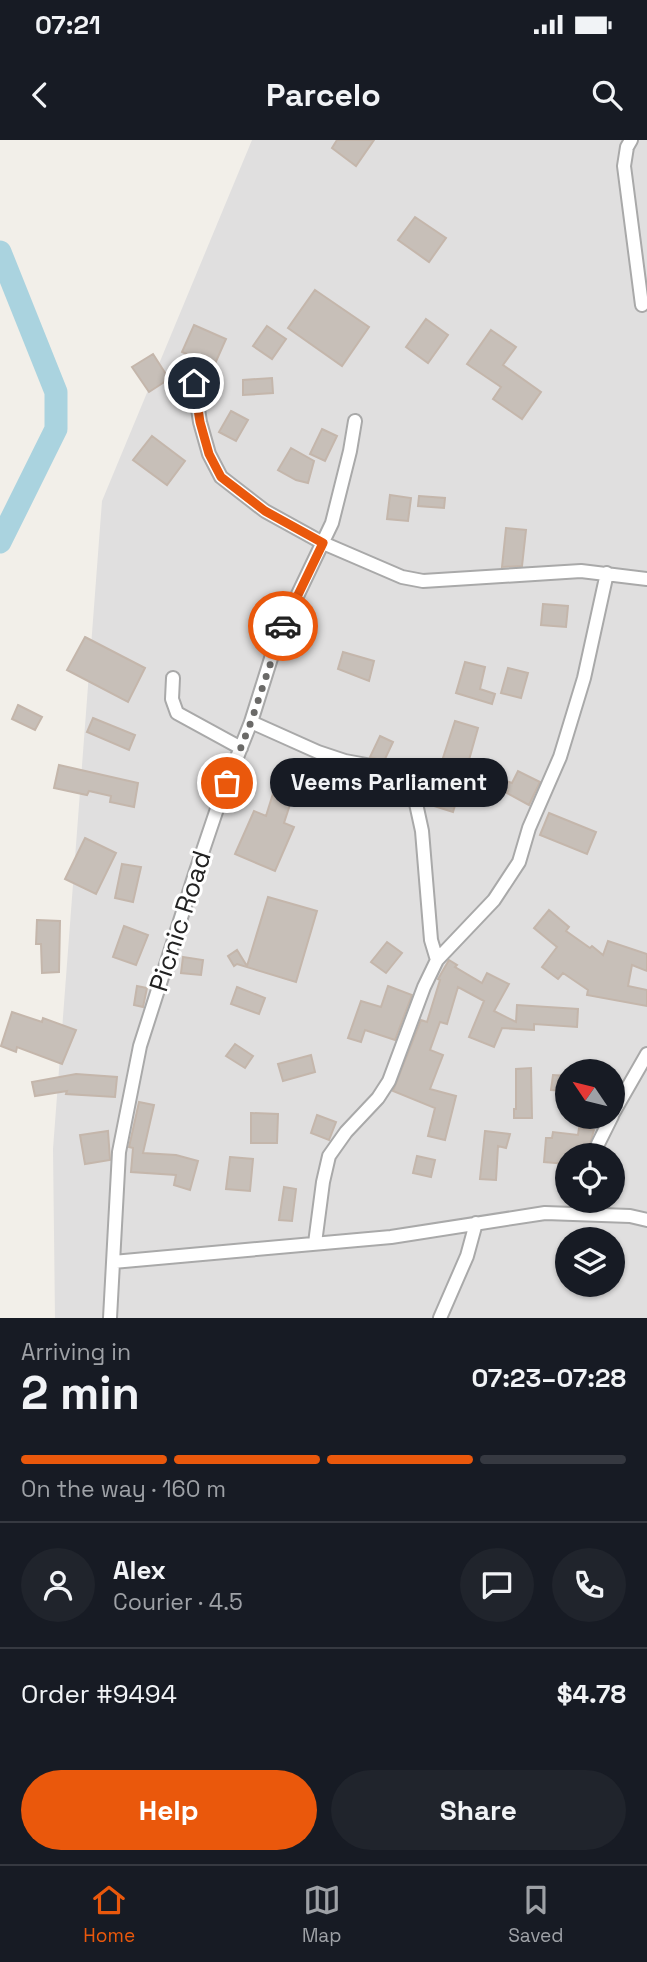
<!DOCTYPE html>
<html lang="en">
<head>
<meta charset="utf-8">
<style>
  body { margin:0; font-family:"Space Grotesk",sans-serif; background:#20242c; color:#f1f3f6; height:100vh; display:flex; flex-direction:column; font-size:26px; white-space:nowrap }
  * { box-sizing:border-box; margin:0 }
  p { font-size:23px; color:#9ea1a6 }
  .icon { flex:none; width:38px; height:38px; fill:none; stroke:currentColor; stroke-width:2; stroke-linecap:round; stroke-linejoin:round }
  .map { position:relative; height:1178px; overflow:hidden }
  .panel { display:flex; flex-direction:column; background:#171b24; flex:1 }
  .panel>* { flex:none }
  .needle { width:46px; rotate:305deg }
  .controls { position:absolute; left:555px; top:919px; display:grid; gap:14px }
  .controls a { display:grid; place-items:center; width:70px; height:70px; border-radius:50%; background:#171b24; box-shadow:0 2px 5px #0004; font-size:35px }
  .pin { position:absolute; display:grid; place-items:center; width:60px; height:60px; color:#fff; margin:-30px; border:4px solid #fff; border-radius:50%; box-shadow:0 2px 7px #0007 }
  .courier { position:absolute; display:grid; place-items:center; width:70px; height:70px; margin:-35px; border:5px solid #ea580c; border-radius:50%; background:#fff; color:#222; box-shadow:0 2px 9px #0007 }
  .bubble { position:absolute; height:49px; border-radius:24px; background:#171b24; box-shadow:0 2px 5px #0004; font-size:23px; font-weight:700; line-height:49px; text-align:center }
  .headline em { font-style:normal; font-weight:700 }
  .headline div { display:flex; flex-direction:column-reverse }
  .headline { display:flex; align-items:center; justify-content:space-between; height:119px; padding:0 21px }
  h1 { font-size:46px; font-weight:700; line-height:52px }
  .bar { display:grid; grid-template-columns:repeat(4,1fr); gap:10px 7px; align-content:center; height:84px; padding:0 21px }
  .bar i { height:9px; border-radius:5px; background:#363941 }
  .bar .selected { background:#ea580c }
  .bar p { grid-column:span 4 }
  .line { display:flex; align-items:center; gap:18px; padding:0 21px; border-top:2px solid #363941 }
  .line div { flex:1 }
  .round { display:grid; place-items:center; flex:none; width:74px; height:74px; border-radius:37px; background:#20242c }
  .action { display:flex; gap:14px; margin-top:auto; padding:14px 21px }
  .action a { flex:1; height:80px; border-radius:42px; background:#ea580c; color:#fff; font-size:28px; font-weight:700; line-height:80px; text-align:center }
  .action a+a { background:#20242c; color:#f1f3f6 }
  .status { display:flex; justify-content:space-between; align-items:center; height:49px; padding:0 35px; background:#171b24; direction:ltr }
  .status svg { height:19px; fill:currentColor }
  header { display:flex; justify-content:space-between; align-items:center; height:91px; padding:0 21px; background:#171b24; font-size:32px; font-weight:700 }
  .tabs { display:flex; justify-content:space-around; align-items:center; height:98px; border-top:2px solid #363941; background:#171b24; font-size:19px; color:#9ea1a6 }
  .tabs a { display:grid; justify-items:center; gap:4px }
  .tabs .selected { color:#ea580c }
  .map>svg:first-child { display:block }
  .residential { fill:#e0dfdf; fill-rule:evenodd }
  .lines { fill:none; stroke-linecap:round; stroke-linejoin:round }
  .river { stroke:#aad3df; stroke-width:23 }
  .building { fill:#c7bfb8; stroke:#c4b6ab; stroke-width:2 }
  .street-casing { stroke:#a9a9a9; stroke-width:16 }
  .street { stroke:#fff; stroke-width:12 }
  .done { stroke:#6b6a68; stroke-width:7; stroke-dasharray:0 12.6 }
  .route { stroke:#ea580c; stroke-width:9 }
  .labels { text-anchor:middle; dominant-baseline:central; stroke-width:6; stroke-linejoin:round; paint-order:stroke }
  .street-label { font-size:26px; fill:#222; stroke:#fff }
</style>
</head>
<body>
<div class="status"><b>07:21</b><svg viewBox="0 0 49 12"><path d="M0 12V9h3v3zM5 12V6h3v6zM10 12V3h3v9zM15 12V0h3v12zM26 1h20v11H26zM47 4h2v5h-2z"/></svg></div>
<header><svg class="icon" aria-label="back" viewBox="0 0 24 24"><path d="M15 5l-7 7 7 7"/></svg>Parcelo<svg class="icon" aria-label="search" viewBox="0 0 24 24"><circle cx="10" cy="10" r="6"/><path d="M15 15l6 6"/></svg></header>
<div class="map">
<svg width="647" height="1178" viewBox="0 0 647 1178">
  <rect width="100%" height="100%" fill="#f2efe9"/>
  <path class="residential" d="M 252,0 L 647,0 L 647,1178 L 55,1178 L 53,1009 L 102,361 ZM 567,931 L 612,931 L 612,976 L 567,976 ZM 567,1015 L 612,1015 L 612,1060 L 567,1060 ZM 567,1099 L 612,1099 L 612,1144 L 567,1144 Z"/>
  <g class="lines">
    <path class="river" d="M 0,112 L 56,252 L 56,289 L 0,402"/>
  </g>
  <path class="building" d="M 337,0 L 374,0 L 356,26 L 332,8 Z
    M 415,77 L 446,98 L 429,122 L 398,100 Z
    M 315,150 L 369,187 L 342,226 L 288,188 Z
    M 426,179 L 448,195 L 428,223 L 406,207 Z
    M 194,185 L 226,199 L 214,226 L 182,212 Z
    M 267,186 L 286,199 L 272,219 L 253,206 Z
    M 491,190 L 516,207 L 503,225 L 541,252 L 522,279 L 493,259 L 501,247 L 467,224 Z
    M 153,214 L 169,239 L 149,252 L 132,227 Z
    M 272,238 L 273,253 L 243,255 L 243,240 Z
    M 231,271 L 248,280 L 236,301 L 219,292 Z
    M 322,289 L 337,296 L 325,321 L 310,314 Z
    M 152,296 L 185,321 L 167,345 L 133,320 Z
    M 291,308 L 314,321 L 308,343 L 296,340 L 278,330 Z
    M 390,355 L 411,358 L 408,381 L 387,379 Z
    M 419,356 L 445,358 L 444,368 L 418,366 Z
    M 506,388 L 526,390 L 522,426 L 502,427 Z
    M 543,464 L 568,466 L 566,487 L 541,485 Z
    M 85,497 L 145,528 L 128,562 L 67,530 Z
    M 343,512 L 374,521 L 369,541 L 338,529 Z
    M 465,522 L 485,527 L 480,549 L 495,554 L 492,564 L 456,553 Z
    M 508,528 L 528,533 L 521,558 L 501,553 Z
    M 18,565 L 42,577 L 35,590 L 12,579 Z
    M 93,578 L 135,595 L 129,610 L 87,592 Z
    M 455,581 L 478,588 L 467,627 L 512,643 L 518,631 L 540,642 L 529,665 L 507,653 L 508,651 L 464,636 L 453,672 L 428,664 Z
    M 380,596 L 393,602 L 384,621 L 370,617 Z
    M 59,625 L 138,643 L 134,667 L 110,662 L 111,656 L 89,651 L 87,655 L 54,648 Z
    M 280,631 L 299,637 L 284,683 L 294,687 L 275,731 L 235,714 L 254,671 L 266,676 Z
    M 549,673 L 596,692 L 587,714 L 540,695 Z
    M 85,698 L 116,713 L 96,754 L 65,739 Z
    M 122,724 L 141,727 L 133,762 L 115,758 Z
    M 268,757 L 317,771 L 296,842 L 237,824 L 234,826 L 228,816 L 237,810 L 247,826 Z
    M 549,770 L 569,787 L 566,791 L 590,808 L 592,806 L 603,815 L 608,801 L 647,814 L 647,831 L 632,825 L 628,846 L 647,850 L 647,866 L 587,855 L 588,850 L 563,833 L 558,839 L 542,827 L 557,807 L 534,788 Z
    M 37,780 L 60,781 L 59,832 L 42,833 L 41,804 L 36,804 Z
    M 124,786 L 148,795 L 136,825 L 113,817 Z
    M 387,802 L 402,813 L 386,833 L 371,822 Z
    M 183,817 L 203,820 L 201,835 L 181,833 Z
    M 449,820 L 457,825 L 455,827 L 482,843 L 487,833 L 509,844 L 494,871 L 516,882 L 517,865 L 578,869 L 577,887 L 534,884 L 534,890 L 502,888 L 494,907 L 469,897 L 484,861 L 458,847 L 447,884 L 440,882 L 430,910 L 443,915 L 430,949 L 456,956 L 445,1000 L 428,996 L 435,968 L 393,951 L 421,880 L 427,882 L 440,840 L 438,839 Z
    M 137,846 L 147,848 L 143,867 L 134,865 Z
    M 388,846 L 412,855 L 395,900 L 365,890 L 361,902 L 348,898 L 361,861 L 381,867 Z
    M 237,847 L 265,858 L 259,874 L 231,864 Z
    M 12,872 L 42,882 L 43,878 L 76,890 L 62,924 L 17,907 L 16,912 L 1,906 Z
    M 235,904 L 253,916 L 245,928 L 226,916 Z
    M 311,915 L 315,932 L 283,941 L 278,924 Z
    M 531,928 L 532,978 L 514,978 L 514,969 L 516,969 L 516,929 Z
    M 76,934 L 117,937 L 115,957 L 66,954 L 67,951 L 35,956 L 32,942 Z
    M 553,935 L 567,936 L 567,951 L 551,950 Z
    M 139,962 L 154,965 L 143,1013 L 176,1015 L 198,1021 L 190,1050 L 174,1045 L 176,1035 L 131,1032 L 133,1008 L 129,1007 Z
    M 251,973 L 278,974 L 277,1003 L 251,1003 Z
    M 317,975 L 336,982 L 329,1000 L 311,993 Z
    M 579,988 L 594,990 L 588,1011 L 575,1009 L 575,1015 L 567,1015 L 567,1024 L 544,1022 L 546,998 L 552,998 L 553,992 L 578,995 Z
    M 108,991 L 110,1020 L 85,1024 L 80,995 Z
    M 485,991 L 510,994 L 506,1008 L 498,1006 L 496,1040 L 480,1039 Z
    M 417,1016 L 435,1020 L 431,1037 L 413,1033 Z
    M 230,1017 L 253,1019 L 250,1051 L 226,1049 Z
    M 284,1047 L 296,1049 L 292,1081 L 279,1080 Z"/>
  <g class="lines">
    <g class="street-casing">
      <path id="street" d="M 631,0 L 627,7 L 624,26 L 642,165
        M 194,243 L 200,282 L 209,314 L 221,337 L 265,371 L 323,403 L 402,437 L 423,441 L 581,431 L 647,439
        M 173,538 L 172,559 L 177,573 L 241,608
        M 251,582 L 318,612 L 345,621 L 372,626 L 400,637 L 409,647 L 415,659 L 422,691 L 431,800 L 437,820
        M 612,975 L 647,914
        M 596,1015 L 598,1004 L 612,976
        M 315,1103 L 323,1042 L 329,1016 L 346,992 L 378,958 L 389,941 L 424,847 L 437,820 L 494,760 L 519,722 L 529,688 L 560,617 L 584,538 L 607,433
        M 113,1122 L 391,1097 L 545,1073 L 630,1076 L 647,1080
        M 110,1178 L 119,1012 L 140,906 L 195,734 L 220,660 L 251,582 L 278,496 L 332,383 L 350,311 L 355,281
        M 440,1178 L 467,1116 L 476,1083"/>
    </g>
    <use href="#street" class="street"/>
  </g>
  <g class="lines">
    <path class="done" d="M 227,643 L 251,582 L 283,486"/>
    <path class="route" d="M 194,243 L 200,282 L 209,314 L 221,337 L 265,371 L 323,403 L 283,486"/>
  </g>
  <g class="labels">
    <g class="street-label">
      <text transform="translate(180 781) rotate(-72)">Picnic Road</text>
    </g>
  </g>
</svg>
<div class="controls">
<a><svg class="needle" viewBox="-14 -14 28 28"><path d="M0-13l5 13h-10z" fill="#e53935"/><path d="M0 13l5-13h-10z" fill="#9ea1a6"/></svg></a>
<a><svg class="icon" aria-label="locate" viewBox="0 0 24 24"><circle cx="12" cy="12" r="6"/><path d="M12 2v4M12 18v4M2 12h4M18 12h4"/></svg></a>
<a><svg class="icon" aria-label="layers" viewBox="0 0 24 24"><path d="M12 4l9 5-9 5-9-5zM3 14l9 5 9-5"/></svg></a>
</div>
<div class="pin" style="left:227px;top:643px;background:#ea580c"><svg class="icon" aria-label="bag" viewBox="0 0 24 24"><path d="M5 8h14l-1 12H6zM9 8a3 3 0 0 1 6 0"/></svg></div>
<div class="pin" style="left:194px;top:243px;background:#1f2937"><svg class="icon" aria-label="home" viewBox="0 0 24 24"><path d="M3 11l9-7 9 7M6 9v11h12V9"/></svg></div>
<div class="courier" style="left:283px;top:486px"><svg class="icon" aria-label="car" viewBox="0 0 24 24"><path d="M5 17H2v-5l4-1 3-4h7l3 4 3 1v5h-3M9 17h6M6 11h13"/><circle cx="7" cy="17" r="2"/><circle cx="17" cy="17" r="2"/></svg></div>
<div class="bubble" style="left:270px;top:618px;width:238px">Veems Parliament</div>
</div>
<section class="panel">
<div class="headline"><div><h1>2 min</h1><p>Arriving in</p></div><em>07:23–07:28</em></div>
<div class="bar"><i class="selected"></i><i class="selected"></i><i class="selected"></i><i></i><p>On the way · 160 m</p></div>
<div class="line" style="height:126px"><a class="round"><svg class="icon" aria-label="person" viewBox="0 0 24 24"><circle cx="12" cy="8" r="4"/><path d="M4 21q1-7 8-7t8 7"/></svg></a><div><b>Alex</b><p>Courier · 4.5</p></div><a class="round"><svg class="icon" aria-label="chat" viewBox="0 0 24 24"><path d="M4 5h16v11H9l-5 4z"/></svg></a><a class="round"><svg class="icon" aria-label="phone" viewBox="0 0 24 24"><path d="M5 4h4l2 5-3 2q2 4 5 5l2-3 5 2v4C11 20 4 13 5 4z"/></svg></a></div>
<div class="line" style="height:91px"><div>Order #9494</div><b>$4.78</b></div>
<div class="action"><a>Help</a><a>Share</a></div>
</section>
<nav class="tabs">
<a class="selected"><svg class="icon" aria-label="home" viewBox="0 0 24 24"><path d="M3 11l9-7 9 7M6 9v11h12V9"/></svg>Home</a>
<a><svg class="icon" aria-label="map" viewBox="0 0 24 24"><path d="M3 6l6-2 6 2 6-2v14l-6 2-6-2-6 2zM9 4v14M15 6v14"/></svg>Map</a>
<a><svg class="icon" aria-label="saved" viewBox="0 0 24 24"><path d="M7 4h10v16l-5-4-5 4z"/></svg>Saved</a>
</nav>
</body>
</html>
